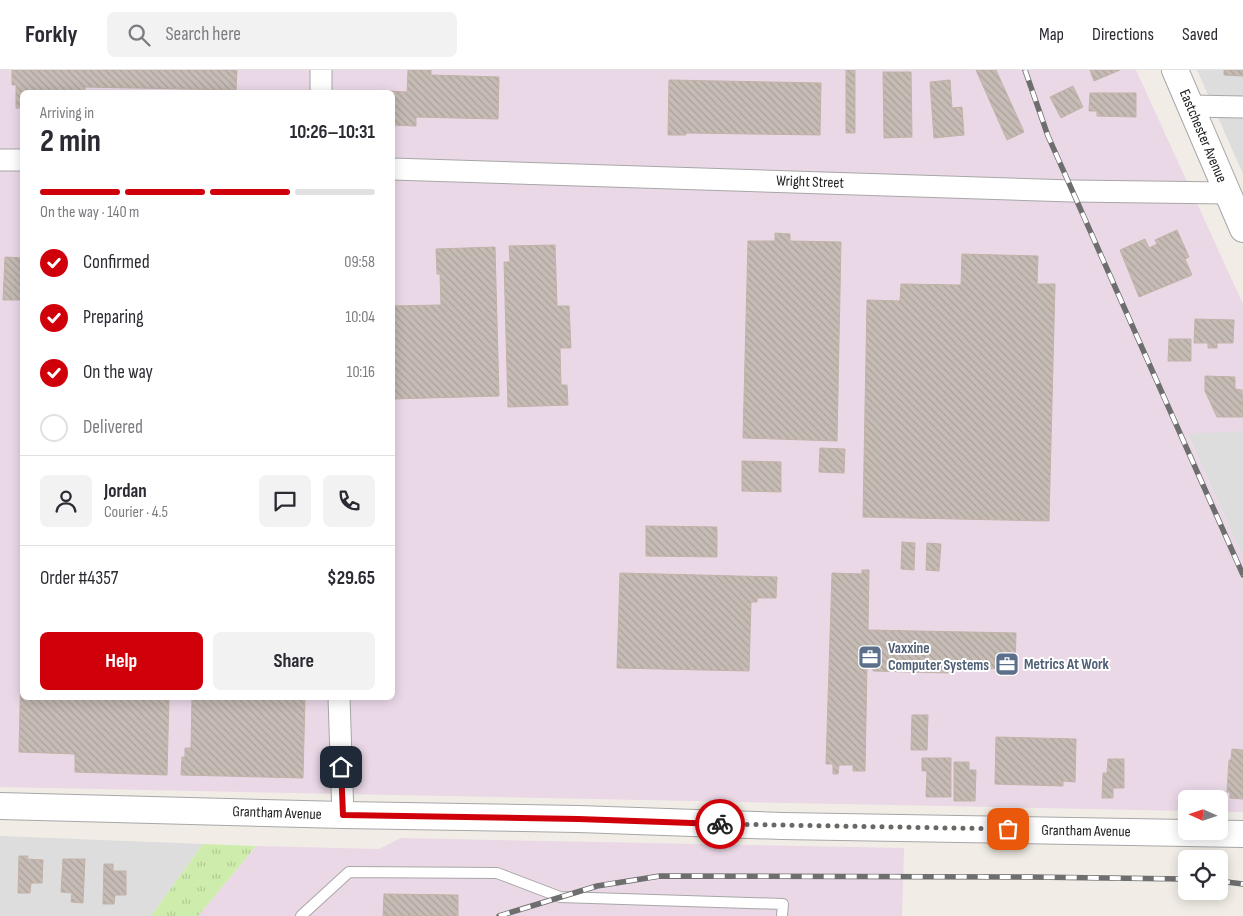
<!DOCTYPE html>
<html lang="en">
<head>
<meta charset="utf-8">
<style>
  body { margin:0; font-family:"Sofia Sans Condensed",sans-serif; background:#f2f2f3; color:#2b2b33; height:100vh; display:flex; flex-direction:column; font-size:19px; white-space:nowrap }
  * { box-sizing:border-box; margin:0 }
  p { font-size:16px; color:#7c7c81 }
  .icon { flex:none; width:28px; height:28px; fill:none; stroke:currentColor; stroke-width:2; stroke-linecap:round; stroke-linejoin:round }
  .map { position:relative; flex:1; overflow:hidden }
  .drawer { position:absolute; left:20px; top:20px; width:375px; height:610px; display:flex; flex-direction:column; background:#fff; border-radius:8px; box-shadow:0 2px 12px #0003 }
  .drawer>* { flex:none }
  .needle { width:32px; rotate:273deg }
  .fabs { position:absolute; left:1178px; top:720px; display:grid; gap:10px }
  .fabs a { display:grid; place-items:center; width:50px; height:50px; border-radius:8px; background:#fff; box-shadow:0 2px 12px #0003; font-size:25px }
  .pin { position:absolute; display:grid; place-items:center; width:42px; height:42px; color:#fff; margin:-21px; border-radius:10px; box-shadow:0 2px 8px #0006 }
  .courier { position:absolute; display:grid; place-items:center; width:50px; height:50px; margin:-25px; border:4px solid #d0000b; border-radius:50%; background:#fff; color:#222; box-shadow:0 1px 6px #0007 }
  .headline em { font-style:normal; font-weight:700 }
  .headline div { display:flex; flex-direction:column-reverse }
  .headline { display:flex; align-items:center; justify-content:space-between; height:85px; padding:0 20px }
  h1 { font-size:32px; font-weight:700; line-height:38px }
  .bar { display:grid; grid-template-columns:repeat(4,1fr); gap:8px 5px; align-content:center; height:60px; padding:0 20px }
  .bar i { height:6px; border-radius:4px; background:#e1e1e2 }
  .bar .active { background:#d0000b }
  .bar p { grid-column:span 4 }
  .line { display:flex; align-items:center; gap:12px; padding:0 20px; border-top:1px solid #e1e1e2 }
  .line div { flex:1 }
  .round { display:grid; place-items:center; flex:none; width:52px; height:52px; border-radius:8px; background:#f2f2f3 }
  ol { padding:0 20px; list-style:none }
  li { display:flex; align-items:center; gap:15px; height:55px }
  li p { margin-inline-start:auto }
  li .icon { padding:5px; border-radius:50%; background:#d0000b; color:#fff; stroke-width:4 }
  li:last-child { color:#7c7c81 }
  li i { width:28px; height:28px; border:2px solid #e1e1e2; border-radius:50% }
  .action { display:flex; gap:10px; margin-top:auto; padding:10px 20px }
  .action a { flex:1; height:58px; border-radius:8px; background:#d0000b; color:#fff; font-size:20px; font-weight:700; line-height:58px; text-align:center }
  .action a+a { background:#f2f2f3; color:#2b2b33 }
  header { display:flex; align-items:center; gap:30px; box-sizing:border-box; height:70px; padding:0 25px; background:#fff; border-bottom:1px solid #e1e1e2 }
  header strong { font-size:24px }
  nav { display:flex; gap:28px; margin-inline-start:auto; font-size:18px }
  .search { width:350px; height:45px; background:#f2f2f3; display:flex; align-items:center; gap:12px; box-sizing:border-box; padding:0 18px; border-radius:8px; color:#7c7c81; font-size:19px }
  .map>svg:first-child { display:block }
  .residential { fill:#dedddd }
  .industrial { fill:#ead8e7; fill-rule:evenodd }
  .grass { fill:url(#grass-tufts) }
  .building { fill:url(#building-back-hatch); stroke:#c3b2a8 }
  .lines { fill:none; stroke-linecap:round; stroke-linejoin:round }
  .service-casing { stroke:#a7a7a7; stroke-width:12 }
  .minor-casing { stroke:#a7a7a7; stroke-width:23 }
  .tertiary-casing { stroke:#a7a7a7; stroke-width:28 }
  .service { stroke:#fff; stroke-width:10 }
  .minor { stroke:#fff; stroke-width:21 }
  .tertiary { stroke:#fff; stroke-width:26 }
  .rail-casing { stroke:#6e6e6e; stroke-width:5.5 }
  .rail { stroke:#fff; stroke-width:4; stroke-dasharray:11; stroke-linecap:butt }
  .done { stroke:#696865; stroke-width:5; stroke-dasharray:0 9 }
  .route { stroke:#d0000b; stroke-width:6 }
  .labels { text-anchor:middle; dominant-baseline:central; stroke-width:4; stroke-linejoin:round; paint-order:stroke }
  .street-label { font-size:15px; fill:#202020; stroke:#fff }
  .service-label { font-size:15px; font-weight:bold; fill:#4e5e75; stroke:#fff; text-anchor:start }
</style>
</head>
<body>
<header>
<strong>Forkly</strong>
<div class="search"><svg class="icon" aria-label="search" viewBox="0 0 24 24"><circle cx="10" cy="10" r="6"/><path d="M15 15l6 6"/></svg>Search here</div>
<nav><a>Map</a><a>Directions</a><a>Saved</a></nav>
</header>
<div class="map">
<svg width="1243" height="846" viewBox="0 0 1243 846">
  <defs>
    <pattern id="grass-tufts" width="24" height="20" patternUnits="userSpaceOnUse" patternTransform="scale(1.25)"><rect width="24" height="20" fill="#ceecab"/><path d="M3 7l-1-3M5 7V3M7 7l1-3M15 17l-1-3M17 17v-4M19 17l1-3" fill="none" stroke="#b1ca93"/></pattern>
    <pattern id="building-back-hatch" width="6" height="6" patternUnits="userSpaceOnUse" patternTransform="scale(1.25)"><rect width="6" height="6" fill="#c6bcb5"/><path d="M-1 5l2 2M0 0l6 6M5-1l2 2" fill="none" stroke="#aaa19b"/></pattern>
  </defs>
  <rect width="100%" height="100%" fill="#f1ede6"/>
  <path class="residential" d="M 1197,0 L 1243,0 L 1243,104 Z
    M 1243,361 L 1243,488 L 1187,363 Z
    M 0,766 L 203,774 L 151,846 L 0,846 Z"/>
  <path class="industrial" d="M 0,0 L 1136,0 L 1243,234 L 1243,361 L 1187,364 L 1243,488 L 1243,742 L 1219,742 L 1219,729 L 1186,729 L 1186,741 L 0,717 ZM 22,22 L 392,22 L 392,628 L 22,628 Z
    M 401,768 L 904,778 L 902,846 L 198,846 L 256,776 L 379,779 Z"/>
  <path class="grass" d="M 203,774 L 256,776 L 198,846 L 151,846 Z"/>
  <path class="building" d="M 12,0 L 237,0 L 236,20 L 85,17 L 85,22 L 22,22 L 22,38 L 16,38 L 16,15 L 12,15 Z
    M 408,0 L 431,0 L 431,5 L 499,7 L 498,49 L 416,47 L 416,56 L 392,55 L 392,22 L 386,22 L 386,21 L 407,22 Z
    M 846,0 L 855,0 L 855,63 L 846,63 Z
    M 976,0 L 996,0 L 1024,62 L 1007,70 Z
    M 1090,0 L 1120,0 L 1094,11 Z
    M 1224,0 L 1243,0 L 1243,6 L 1224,5 Z
    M 883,2 L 911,2 L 912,67 L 884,68 Z
    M 669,10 L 821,13 L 820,65 L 686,63 L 686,65 L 668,65 Z
    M 950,10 L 952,38 L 962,37 L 964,65 L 934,68 L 930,12 Z
    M 1073,16 L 1083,37 L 1061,48 L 1050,27 Z
    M 1090,23 L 1136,23 L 1136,47 L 1097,46 L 1097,41 L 1089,41 Z
    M 1177,160 L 1189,187 L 1185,189 L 1192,205 L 1139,227 L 1120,180 L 1145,169 L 1149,178 L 1157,174 L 1155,170 Z
    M 775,163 L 790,164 L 790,171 L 841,172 L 837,371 L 743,368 L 748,171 L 775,171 Z
    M 555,175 L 557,236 L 569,236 L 571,278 L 560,278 L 561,315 L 567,315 L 568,335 L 508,337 L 504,192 L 510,192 L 509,176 Z
    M 495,177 L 499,326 L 392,329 L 392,236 L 441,235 L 440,204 L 437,204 L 436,179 Z
    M 962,184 L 1038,186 L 1037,214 L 1055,214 L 1049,451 L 863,447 L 867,230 L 900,231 L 901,214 L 961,215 Z
    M 5,187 L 22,188 L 22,230 L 3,230 Z
    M 1195,249 L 1234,250 L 1233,273 L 1217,273 L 1217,278 L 1208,278 L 1208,273 L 1194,273 Z
    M 1169,269 L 1191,269 L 1191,291 L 1168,291 Z
    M 1205,306 L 1235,307 L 1235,319 L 1242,320 L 1243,347 L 1217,347 L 1205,321 Z
    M 820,378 L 845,379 L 844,403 L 819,402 Z
    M 742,391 L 781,392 L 781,422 L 742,421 Z
    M 646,456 L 717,457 L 717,487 L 646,486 Z
    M 902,472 L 915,473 L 914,500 L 901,499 Z
    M 927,473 L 941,474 L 939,501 L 926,500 Z
    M 862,500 L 869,500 L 868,560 L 1016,563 L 1015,599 L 948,597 L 948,603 L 873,601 L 873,594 L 867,594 L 865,701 L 853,701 L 853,695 L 839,695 L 838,704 L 833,704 L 833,694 L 826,694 L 832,503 L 862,504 Z
    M 620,503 L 777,507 L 776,528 L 757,528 L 757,532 L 751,532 L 749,601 L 617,598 Z
    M 22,552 L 22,628 L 169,628 L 167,705 L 75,702 L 75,684 L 19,682 Z
    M 192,628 L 305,628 L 303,708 L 181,705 L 182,687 L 185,687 L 185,678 L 191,678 Z
    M 912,645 L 928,645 L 927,680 L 911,680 Z
    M 996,667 L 1076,669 L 1075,712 L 1063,711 L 1063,716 L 995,714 Z
    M 1232,679 L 1243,680 L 1243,729 L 1230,728 L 1230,722 L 1227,722 L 1229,690 L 1231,690 Z
    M 922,688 L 951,688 L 951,727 L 926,727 L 927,701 L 922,701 Z
    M 1108,689 L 1124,689 L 1124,718 L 1113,718 L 1113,728 L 1102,728 L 1103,703 L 1107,703 Z
    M 954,692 L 969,692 L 969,700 L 976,700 L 975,731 L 954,731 Z
    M 19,786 L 28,786 L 27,789 L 43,790 L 42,813 L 31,813 L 30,823 L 18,823 Z
    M 63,789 L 85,789 L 83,833 L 71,832 L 72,823 L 61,822 Z
    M 104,794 L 113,794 L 113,801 L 126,801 L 126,825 L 115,825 L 114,834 L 103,834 Z
    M 384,824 L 458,825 L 458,846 L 383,846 Z"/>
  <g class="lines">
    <g class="service-casing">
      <path id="service" d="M 301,846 L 349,802 L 497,803 L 560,827 L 783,834 L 782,846"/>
    </g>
    <g class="minor-casing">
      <path id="minor" d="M 321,0 L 321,22
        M 1191,36 L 1243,37
        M 0,90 L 22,90
        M 392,99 L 1072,121 L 1227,123
        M 339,628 L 343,745"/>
    </g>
    <g class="tertiary-casing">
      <path id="tertiary" d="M 1175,0 L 1243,159
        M 0,736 L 343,745 L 578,749 L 782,756 L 1243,764"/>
    </g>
    <use href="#service" class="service"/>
    <use href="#minor" class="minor"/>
    <use href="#tertiary" class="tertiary"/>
    <g class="rail-casing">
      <path id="rail" d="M 1025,0 L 1048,66 L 1243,505
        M 1219,811 L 1243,814
        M 499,846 L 597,816 L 660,806 L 1028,807 L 1186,809"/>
    </g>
    <use href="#rail" class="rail"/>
  </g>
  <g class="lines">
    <path class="done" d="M 720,754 L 1008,759"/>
    <path class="route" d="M 341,697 L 343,745 L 578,749 L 720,754"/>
  </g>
  <defs>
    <g id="office-square" transform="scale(1.25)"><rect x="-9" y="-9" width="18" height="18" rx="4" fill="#5c6f8a" stroke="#fff"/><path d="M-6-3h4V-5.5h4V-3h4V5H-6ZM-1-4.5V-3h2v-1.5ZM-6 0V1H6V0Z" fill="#fff"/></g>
  </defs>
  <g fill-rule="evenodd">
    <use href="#office-square" x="870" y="587"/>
    <use href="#office-square" x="1007" y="594"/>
  </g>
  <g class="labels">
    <g class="street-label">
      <text transform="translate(1203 66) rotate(67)">Eastchester Avenue</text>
      <text transform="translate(810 112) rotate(2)">Wright Street</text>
      <text transform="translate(277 743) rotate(2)">Grantham Avenue</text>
      <text transform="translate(1086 761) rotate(1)">Grantham Avenue</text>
    </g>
    <g class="service-label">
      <text x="888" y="578">Vaxxine<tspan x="888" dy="17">Computer Systems</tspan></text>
      <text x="1024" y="594">Metrics At Work</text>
    </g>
  </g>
</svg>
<div class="fabs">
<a><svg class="needle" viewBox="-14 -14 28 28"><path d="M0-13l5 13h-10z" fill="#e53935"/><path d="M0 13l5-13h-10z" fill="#7c7c81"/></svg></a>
<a><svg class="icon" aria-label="locate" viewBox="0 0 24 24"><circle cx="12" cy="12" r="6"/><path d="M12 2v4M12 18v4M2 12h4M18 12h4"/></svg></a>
</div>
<div class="pin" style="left:1008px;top:759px;background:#ea580c"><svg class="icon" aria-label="bag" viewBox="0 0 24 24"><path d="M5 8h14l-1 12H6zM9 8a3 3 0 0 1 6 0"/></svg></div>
<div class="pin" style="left:341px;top:697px;background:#1f2937"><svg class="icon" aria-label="home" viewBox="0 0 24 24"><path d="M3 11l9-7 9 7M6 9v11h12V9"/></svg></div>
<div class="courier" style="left:720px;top:754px"><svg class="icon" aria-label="bike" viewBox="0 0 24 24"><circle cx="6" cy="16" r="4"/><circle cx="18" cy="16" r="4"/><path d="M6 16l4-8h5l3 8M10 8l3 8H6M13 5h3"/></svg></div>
<section class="drawer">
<div class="headline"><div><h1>2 min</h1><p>Arriving in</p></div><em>10:26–10:31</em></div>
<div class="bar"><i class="active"></i><i class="active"></i><i class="active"></i><i></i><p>On the way · 140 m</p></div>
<ol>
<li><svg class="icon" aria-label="check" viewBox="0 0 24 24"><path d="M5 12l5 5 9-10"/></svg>Confirmed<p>09:58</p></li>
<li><svg class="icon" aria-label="check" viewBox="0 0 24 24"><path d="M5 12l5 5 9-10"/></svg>Preparing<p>10:04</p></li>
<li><svg class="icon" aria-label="check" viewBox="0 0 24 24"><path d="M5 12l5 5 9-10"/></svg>On the way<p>10:16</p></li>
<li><i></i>Delivered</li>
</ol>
<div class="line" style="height:90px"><a class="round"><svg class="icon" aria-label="person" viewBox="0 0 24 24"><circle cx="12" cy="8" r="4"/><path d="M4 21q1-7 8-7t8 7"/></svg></a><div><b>Jordan</b><p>Courier · 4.5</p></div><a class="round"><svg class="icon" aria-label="chat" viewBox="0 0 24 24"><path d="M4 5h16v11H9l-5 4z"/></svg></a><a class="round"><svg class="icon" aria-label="phone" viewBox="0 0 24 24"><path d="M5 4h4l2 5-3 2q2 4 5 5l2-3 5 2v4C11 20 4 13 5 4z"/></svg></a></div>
<div class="line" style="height:65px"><div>Order #4357</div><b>$29.65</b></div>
<div class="action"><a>Help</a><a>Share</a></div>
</section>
</div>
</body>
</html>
